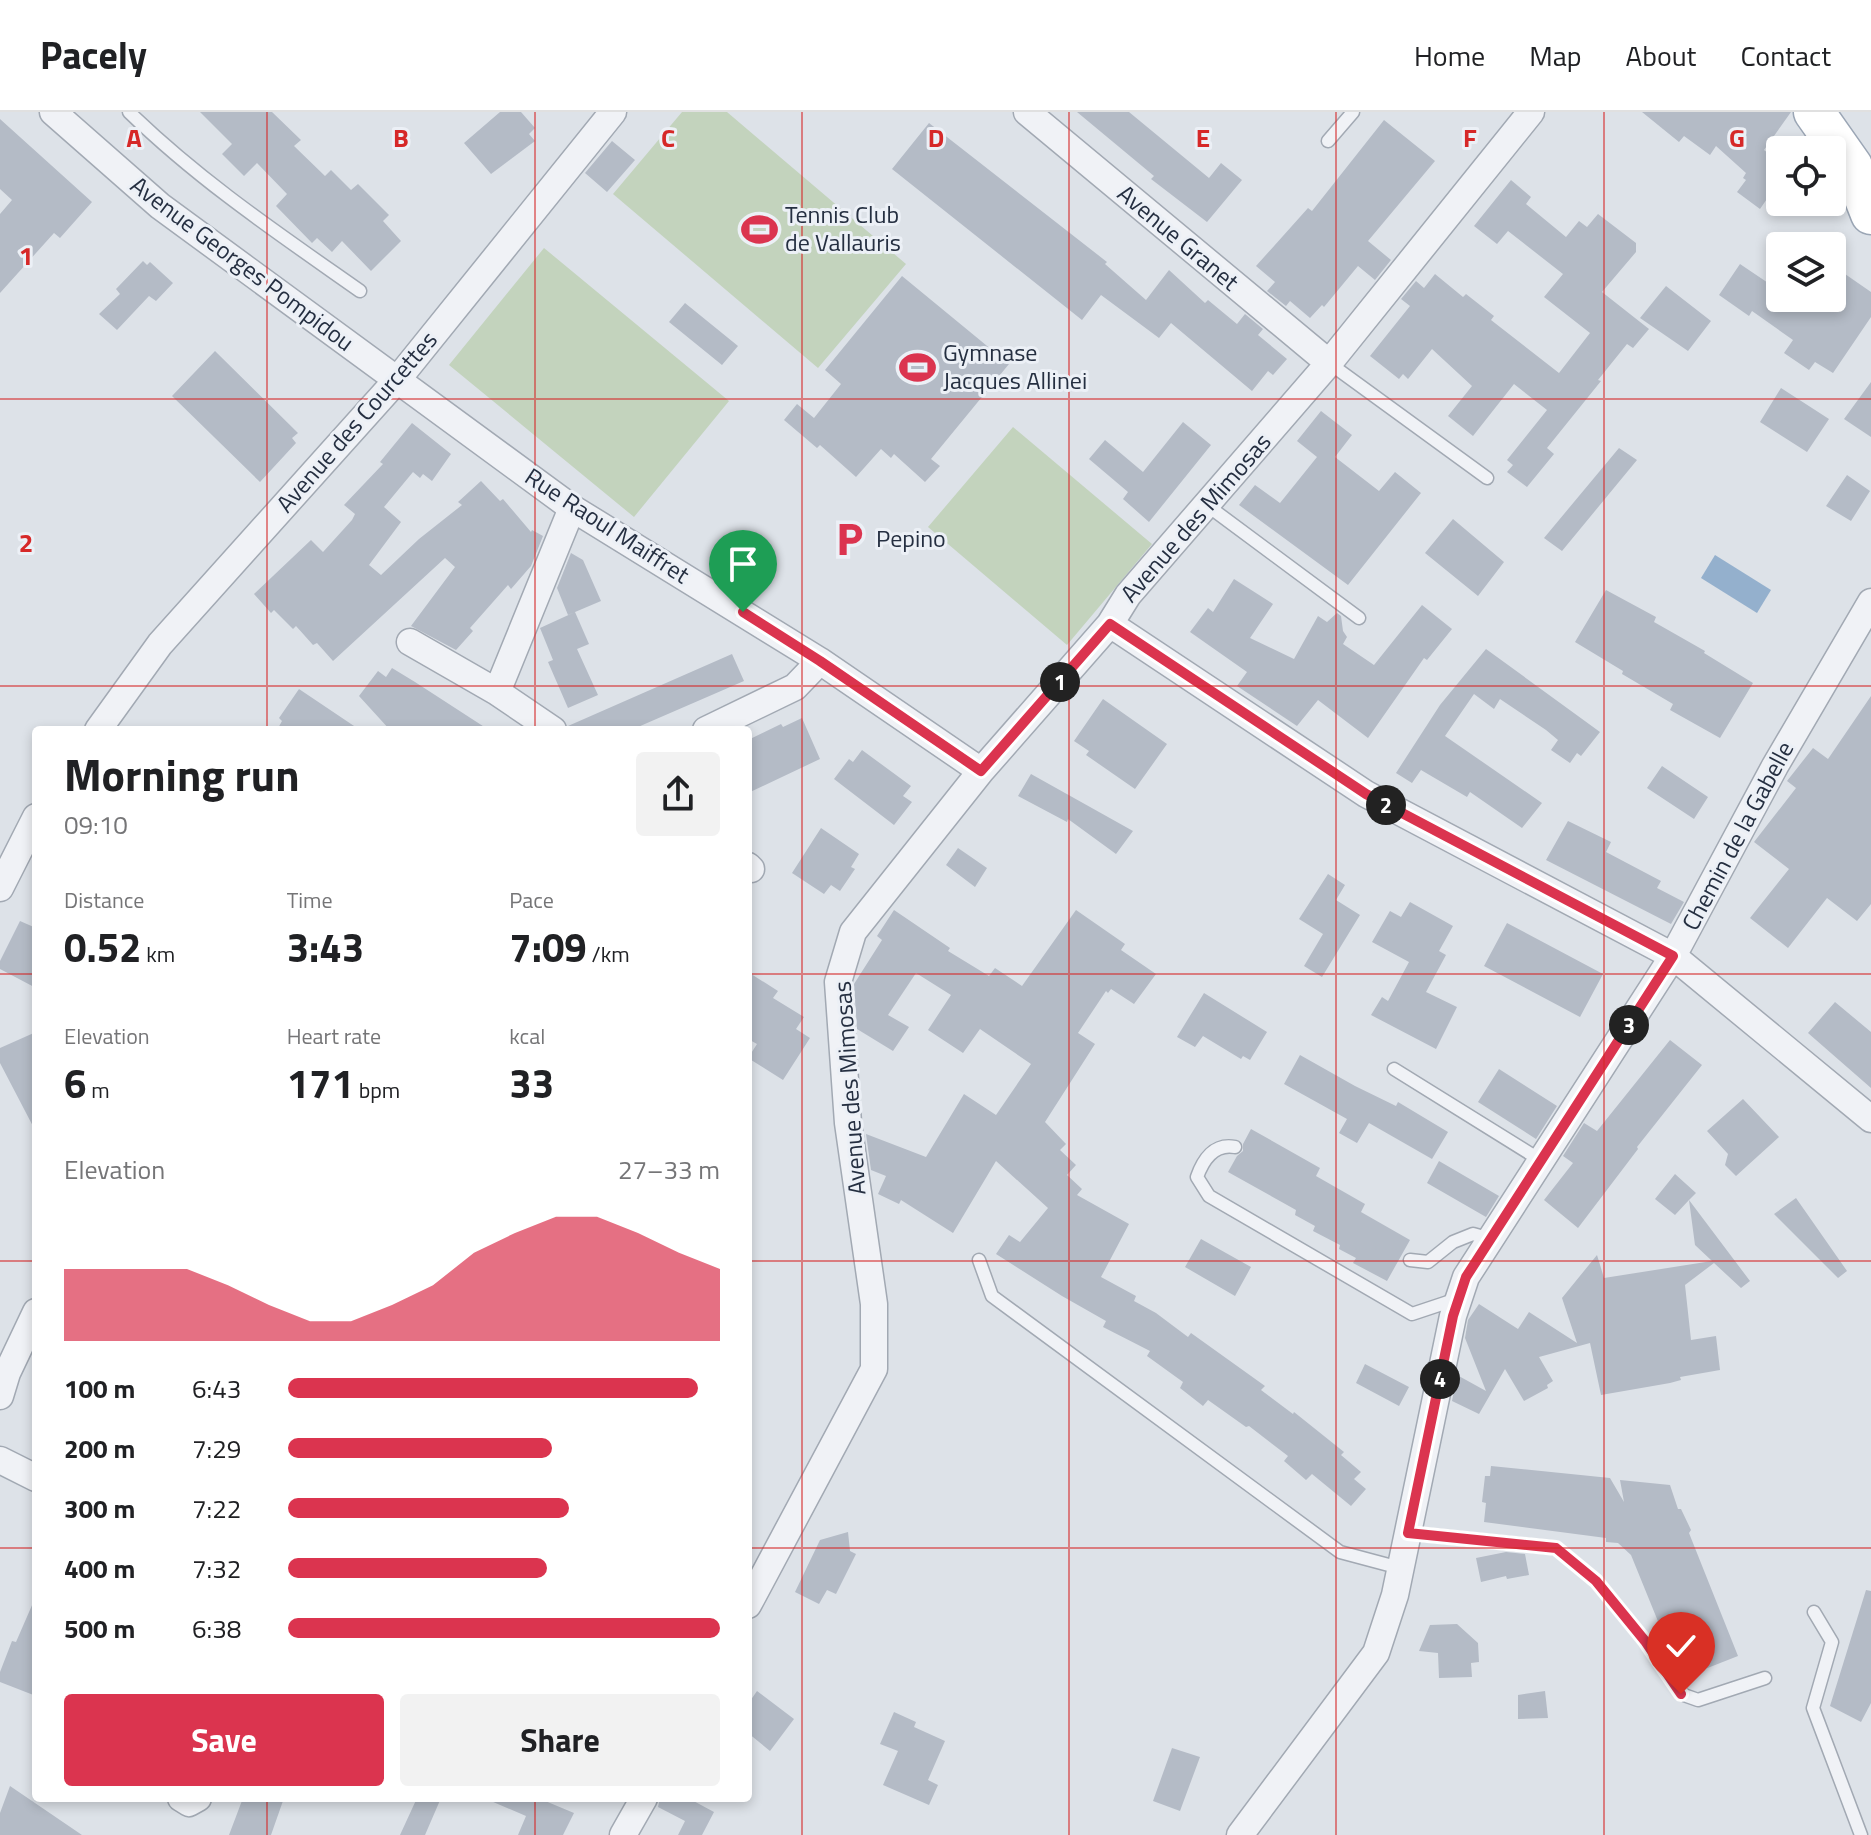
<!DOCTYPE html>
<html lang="en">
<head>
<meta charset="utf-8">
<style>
	:root { --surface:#fff; --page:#f2f2f2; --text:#202124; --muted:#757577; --line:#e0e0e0; --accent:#db344f }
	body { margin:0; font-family:"Titillium Web",sans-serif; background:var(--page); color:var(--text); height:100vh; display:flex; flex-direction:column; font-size:30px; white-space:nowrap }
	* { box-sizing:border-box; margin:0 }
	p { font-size:26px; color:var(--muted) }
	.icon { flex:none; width:44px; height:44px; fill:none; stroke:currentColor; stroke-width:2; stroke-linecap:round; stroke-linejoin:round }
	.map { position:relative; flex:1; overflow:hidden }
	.details { position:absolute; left:32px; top:614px; width:720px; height:1076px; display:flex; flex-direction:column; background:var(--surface); border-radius:8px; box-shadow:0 4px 12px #0003 }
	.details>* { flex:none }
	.fabs { position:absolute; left:1766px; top:24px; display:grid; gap:16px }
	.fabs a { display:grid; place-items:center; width:80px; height:80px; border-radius:8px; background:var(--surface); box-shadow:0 4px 12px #0003; font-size:40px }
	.pin { position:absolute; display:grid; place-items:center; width:68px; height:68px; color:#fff; margin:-82px -34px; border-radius:50% 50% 50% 0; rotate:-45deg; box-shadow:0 0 8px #0007 }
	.pin .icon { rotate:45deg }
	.km { position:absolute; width:40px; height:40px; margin:-20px; border-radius:50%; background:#222; color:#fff; font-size:22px; line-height:40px; text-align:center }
	.round { display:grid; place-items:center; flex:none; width:84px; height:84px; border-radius:8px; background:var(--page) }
	.summary { display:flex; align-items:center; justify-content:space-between; height:136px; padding:0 32px }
	h1 { font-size:44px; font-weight:700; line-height:60px }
	.metrics { display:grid; grid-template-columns:repeat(3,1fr); gap:12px; height:136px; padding:8px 32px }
	.metrics div { display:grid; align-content:center }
	.metrics b { font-size:40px; font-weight:700 }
	.metrics small { font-size:22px; font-weight:400 }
	.metrics p { font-size:22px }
	.chart { height:224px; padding:16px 32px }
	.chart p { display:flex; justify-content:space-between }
	.chart svg { width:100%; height:144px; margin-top:8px; fill:var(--accent); opacity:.7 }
	.primary-button { display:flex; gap:16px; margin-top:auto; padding:16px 32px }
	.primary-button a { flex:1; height:92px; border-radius:8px; background:var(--accent); color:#fff; font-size:32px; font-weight:700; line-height:92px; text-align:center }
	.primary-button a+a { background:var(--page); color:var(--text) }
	ul { padding:0 32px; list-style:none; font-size:26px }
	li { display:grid; grid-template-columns:128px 96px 1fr; align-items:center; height:60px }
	li i { height:20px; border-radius:10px; background:var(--accent) }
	header { display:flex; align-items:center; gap:48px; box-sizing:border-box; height:112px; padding:0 40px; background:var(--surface); border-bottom:2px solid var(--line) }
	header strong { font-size:38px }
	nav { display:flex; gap:44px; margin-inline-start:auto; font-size:28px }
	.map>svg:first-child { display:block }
	.green { fill:#c3d3bd }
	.water { fill:#94b0cd }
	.building { fill:#b4bbc6 }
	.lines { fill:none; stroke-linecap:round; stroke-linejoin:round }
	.lane-casing { stroke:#a2a9b3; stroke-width:15 }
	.street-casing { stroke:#a2a9b3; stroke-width:29 }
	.primary-casing { stroke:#9ba6b5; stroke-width:43 }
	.lane { stroke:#f0f2f6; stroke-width:12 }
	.street { stroke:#f0f2f6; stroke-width:26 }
	.primary { stroke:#fff; stroke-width:40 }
	.route-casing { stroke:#fff; stroke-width:16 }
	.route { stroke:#db344f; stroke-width:10 }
	.grid { fill:none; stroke:#d62828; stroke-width:2; stroke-opacity:0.55 }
	.labels { text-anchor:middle; stroke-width:6; stroke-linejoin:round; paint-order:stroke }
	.poi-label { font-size:24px; fill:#252f41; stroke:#ecf0f6; text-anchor:start }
	.street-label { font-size:24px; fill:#252f41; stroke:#ecf0f6 }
	.grid-label { font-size:26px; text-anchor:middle; font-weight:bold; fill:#d62828; stroke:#ecf0f6; stroke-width:6; stroke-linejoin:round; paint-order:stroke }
</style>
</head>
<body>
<header>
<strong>Pacely</strong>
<nav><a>Home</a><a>Map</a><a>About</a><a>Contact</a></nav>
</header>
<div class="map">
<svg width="1871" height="1723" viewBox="0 0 1871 1723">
	<rect width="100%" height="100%" fill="#dde2e8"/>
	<!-- green -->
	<path class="green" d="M682,0H727L906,152L818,256L613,82Z
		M544,136L729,289L634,405L449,253Z
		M1013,315L1152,432L1067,533L928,415Z"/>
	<!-- water -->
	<path class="water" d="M1715,443L1771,478L1757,501L1701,466Z"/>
	<!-- building -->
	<path class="building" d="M200,0H272L301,28L294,34L325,64L331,58L351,78L358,72L389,103L383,109L401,129L371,159L342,129L332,140L317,126L312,131L276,94L287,82L257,51L244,64L222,42L232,32Z
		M500,0H521L535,16L529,22L535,29L491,62L464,31Z
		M1077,0H1129L1209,66L1221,51L1242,68L1207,110L1151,67L1154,64Z
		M1642,0H1791L1764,38L1780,50V68L1760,97L1737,80L1746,68L1743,66L1746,61L1716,34L1710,43L1684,24L1679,30Z
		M0,7L92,90L60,126L54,121L0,181V102L12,88L0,77Z
		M1384,8L1435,49L1368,129L1391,148L1375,168L1358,154L1324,195L1322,193L1310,206L1290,189L1286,194L1267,179L1275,170L1256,154L1308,96L1312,99Z
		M929,11L1107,150L1105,152L1146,188L1169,158L1205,191L1208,188L1237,212L1245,202L1263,217L1258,223L1287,247L1273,263L1268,259L1252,279L1171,211L1159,226L1101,183L1082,208L892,57Z
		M612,29L635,48L607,80L585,61Z
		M1511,68L1531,85L1526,92L1566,125L1579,109L1587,115L1598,102L1636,131V140L1602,180L1649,217L1633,236L1627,232L1598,268L1601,269L1547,336L1554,342L1527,375L1507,360L1513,353L1507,348L1547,298L1514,272L1473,324L1448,304L1472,274L1432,237L1408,267L1403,262L1399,267L1370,244L1410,194L1401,187L1416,169L1424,176L1435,162L1463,185L1466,182L1494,204L1491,208L1559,261L1590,221L1544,185L1563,162L1508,119L1497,132L1474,114Z
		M143,149L147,153L150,150L173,171L156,189L149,184L117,218L99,202L120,182L116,177Z
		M1740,152L1780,179V186H1832V153L1871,180V205L1833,261L1815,250L1809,258L1784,241L1793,228L1752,199L1749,204L1719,183Z
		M902,164L1009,252L931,347L940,354L925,370L894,342L891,346L881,337L856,365L820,333L817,336L784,308L797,292L814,306L841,272L825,258Z
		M1666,174L1711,209L1688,239L1640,206Z
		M685,191L738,234L722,253L669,210Z
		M215,239L298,321L292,326L296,331L260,370L172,284Z
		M1871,270V325L1844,307Z
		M1781,276L1829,307L1807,340L1760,310Z
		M1321,299L1352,323L1335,345L1379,379L1395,360L1421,381L1348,473L1239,393L1255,373L1280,391L1317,345L1297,329Z
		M1183,310L1211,333L1149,410L1123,387L1128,380L1089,347L1105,328L1143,360Z
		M412,311L451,342L432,369L423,362L420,366L413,360L384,395L401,410L369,453L381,463L419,427L462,393L458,390L481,369L500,389L503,387L531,420L532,418L543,424L531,454L511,477L508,473L470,516L473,519L456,538L411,514L455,455L445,446L333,549L317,531L313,533L296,514L293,517L274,498L271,501L254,482L311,428L323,440L352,408L355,402L344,393L383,352L380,350Z
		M1619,336L1637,348L1562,439L1544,426Z
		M1847,363L1870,379L1851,409L1826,394Z
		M1453,407L1504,450L1478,484L1425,441Z
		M571,441L583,448L601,489L568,503L557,476Z
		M1234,467L1273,492L1250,526L1294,547L1318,504L1327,510L1337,501L1341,504L1343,519L1347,525L1343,532L1374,553L1422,493L1452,517L1427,548L1424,546L1368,626L1318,588L1297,614L1237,574L1247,560L1190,520L1208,496L1213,500Z
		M1606,478L1656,505L1654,510L1705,539L1704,541L1753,571L1720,626L1670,598L1673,592L1622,562L1623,559L1575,530Z
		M575,500L589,532L577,537L598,583L568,596L548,550L553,548L540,516Z
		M1486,537L1600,620L1581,644L1577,641L1570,651L1551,638L1558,628L1546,618L1500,587L1494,597L1474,582L1445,624L1542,691L1522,716L1470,680L1467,685L1421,658L1412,671L1396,661L1440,593Z
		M732,542L744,569L631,618H569L568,614Z
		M392,556L415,570L489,618H390L359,584L378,559L386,565Z
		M299,577L360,618H277L282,609L279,606Z
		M1871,584V792L1857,809L1827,786L1788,836L1750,806L1789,757L1754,730L1796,676L1787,669L1813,636L1828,647Z
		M1103,587L1167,632L1135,677L1086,643L1089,639L1074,629Z
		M802,606L820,647L748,681V628L781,612L783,615Z
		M862,638L911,674L903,684L912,690L894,713L834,667L849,647L853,650Z
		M1662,654L1708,685L1694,707L1647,676Z
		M1031,662L1133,719L1116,742L1068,707L1067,710L1018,684Z
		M1568,709L1611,730L1606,740L1661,769L1657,776L1684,790L1671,812L1546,748Z
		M821,716L859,742L851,755L855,757L840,779L831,773L824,782L792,761Z
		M958,736L987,756L975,775L946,753Z
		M1328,762L1345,773L1336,788L1360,803L1322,865L1304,854L1323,822L1299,807Z
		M1410,790L1453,814L1439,839L1446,843L1426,880L1457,895L1436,937L1371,903L1382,885L1388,889L1409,850L1372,830L1390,799L1401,805Z
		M894,798L950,836L948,839L989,864L995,856L1022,874L1076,798L1125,832L1121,838L1156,862L1134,892L1111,877L1108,881L1106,879L1078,921L1095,932L1045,1010L1066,1032L1060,1038L1076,1053L1067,1063L1082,1077L1077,1083L1129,1112L1101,1165L1136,1184L1134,1189L1156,1201L1188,1225L1191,1221L1265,1274L1261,1278L1293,1302L1294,1300L1344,1340L1341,1343L1361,1360L1354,1367L1366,1377L1351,1394L1312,1362L1306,1368L1284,1349L1288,1344L1249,1314L1246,1315L1208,1288L1203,1294L1180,1276L1183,1270L1147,1244L1150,1239L1103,1215L1106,1209L1062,1184L996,1142L1009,1123L1020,1130L1048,1096L996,1049L953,1121L901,1088L899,1092L878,1082L886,1064L871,1058L866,1022L926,1045L964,982L996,1003L1031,952L980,917L963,941L928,918L951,883L916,861L888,903L909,915L893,939L857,917L854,872L882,828L877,824Z
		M20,809L36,816V876L0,857V849Z
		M1507,811L1603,862L1580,905L1484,854Z
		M748,860L778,879L773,886L804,905L796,917L810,926L783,968L748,946L757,932L748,927Z
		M1204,881L1267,920L1250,948L1243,944L1241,947L1203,924L1195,935L1177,925Z
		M1835,890L1871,920V976L1808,921Z
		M36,920V1020L0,951V936Z
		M1670,928L1702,953L1637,1035L1638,1037L1578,1116L1544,1088L1573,1051L1563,1044L1584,1011L1597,1019Z
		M1300,943L1355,974L1396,994L1398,990L1448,1020L1432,1047L1369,1011L1357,1031L1339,1021L1347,1007L1284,972Z
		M1499,957L1557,994L1536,1027L1478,990Z
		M1743,987L1779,1025L1736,1064L1725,1053L1728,1042L1707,1019Z
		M1251,1017L1320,1056L1316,1064L1365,1092L1361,1100L1410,1128L1387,1169L1353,1151L1356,1146L1339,1137L1340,1133L1313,1119L1315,1114L1295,1103L1296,1098L1228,1060L1237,1044L1243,1039V1032Z
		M1439,1049L1499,1084L1486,1105L1427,1071Z
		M1675,1062L1696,1081L1689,1088L1750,1169L1741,1176L1714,1151L1685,1173L1691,1228L1716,1224L1720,1258L1680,1265L1681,1268L1670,1271L1601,1283L1590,1231L1539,1245L1553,1269L1547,1273L1548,1276L1524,1289L1505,1257L1479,1302L1452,1289L1457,1263L1486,1279L1465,1226L1468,1208L1479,1192L1518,1217L1529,1200L1577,1231L1562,1186L1597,1143L1604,1166L1712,1149L1695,1133L1689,1088L1675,1103L1655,1087Z
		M1796,1086L1847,1159L1838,1166L1774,1102Z
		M1201,1127L1251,1155L1235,1184L1185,1155Z
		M1365,1252L1409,1275L1399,1294L1356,1271Z
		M1491,1354L1610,1366L1624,1390L1620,1368L1670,1373L1678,1397H1681L1691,1418L1689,1421L1738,1544L1705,1557L1704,1554L1685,1562L1671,1527L1666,1529L1631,1443L1618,1431L1606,1430V1426L1484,1410L1486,1391L1482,1390L1485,1364H1490Z
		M848,1420L850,1439L856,1442L836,1482L827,1478L819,1492L795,1480L820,1428Z
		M1506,1440L1525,1442L1529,1463L1507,1467L1506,1464L1481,1470L1476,1446Z
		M1866,1478L1871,1479V1591L1861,1610L1830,1594Z
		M36,1484V1584L0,1570V1560L12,1529L16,1530Z
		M1457,1512L1478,1531L1479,1550L1471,1551L1472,1565L1439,1566L1438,1541L1419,1539L1430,1513Z
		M757,1579L794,1607L770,1639L748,1621V1592Z
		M1545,1579L1548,1606L1518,1607V1583Z
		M894,1600L916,1610L914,1615L945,1629L928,1668L938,1673L929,1693L883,1673L898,1639L880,1632Z
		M1172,1636L1200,1645L1180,1699L1153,1689Z
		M10,1674L82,1723H0V1701Z
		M243,1686H284L271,1723H229Z
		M417,1686H441L425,1723H400Z
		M484,1686H538L574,1701L563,1723H518L526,1704Z
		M660,1686H688L714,1700L702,1723H678L685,1709L658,1695Z"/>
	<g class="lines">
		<defs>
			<path id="lane" d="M129,0C200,69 279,122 360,179
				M1328,29L1353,0
				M1329,251L1487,366
				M1208,394L1359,506
				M1394,957L1542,1049
				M1235,1035C1214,1031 1203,1048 1197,1065L1209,1084L1412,1202L1457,1187
				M979,1148L992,1184L1340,1440L1400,1456
				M1410,1148L1428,1150L1453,1130L1473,1122L1491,1127
				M1408,1421L1556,1436L1596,1469L1645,1529L1681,1582L1698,1588L1765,1566
				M1814,1500L1832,1530L1813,1596L1861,1723"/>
			<path id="street" d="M53,0L160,94L572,396L820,549L981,659
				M1027,0L1329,251
				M1110,512L1366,682L1673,844L1871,1007
				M410,530L497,580L553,618
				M497,580L572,396
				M98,618L160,532L397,268L613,0
				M706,618L795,575L820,549
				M748,754L751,757
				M0,776L36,705
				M0,1284L7,1261L36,1200
				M0,1348L36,1366
				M748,1493L874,1257V1192L848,1011L838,870L853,820L981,659L1110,512L1128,483L1329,251L1531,0
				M181,1686L189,1691L198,1686
				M623,1723L644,1686
				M1240,1723L1376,1541L1395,1483L1453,1204L1466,1165L1673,844L1775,654L1871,490"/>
			<path id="primary" d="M1814,0L1852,54L1871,102"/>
		</defs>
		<!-- lane casing -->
		<use href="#lane" class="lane-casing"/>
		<!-- street casing -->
		<use href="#street" class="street-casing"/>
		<!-- primary casing -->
		<use href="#primary" class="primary-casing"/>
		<!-- lane -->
		<use href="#lane" class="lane"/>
		<!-- street -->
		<use href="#street" class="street"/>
		<!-- primary -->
		<use href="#primary" class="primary"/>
	</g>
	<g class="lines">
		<defs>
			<path id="route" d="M743,500L820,549L981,659L1110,512L1366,682L1673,844L1466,1165L1453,1204L1408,1421L1556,1436L1596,1469L1645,1529L1681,1582"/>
		</defs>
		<!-- route casing -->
		<use href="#route" class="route-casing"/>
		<!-- route -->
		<use href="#route" class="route"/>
	</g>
	<!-- grid -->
	<path class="grid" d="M267,0V618M535,0V618M802,0V1723M1069,0V1723M1336,0V1723M1604,0V1723M0,287H1871M0,574H1871M0,862H36M748,862H1871M0,1149H36M748,1149H1871M0,1436H36M748,1436H1871M267,1686V1723M535,1686V1723"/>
	<!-- icons -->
	<defs>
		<symbol id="stadium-bare" viewBox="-9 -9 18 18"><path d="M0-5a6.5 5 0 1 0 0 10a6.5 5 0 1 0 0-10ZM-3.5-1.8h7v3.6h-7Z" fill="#db344f" stroke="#ecf0f6" stroke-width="2.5" paint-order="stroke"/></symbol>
		<symbol id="parking-bare" viewBox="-9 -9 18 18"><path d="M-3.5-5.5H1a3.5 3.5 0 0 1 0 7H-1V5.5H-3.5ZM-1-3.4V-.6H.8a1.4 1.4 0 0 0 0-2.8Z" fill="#db344f" stroke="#ecf0f6" stroke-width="2.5" paint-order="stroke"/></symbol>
	</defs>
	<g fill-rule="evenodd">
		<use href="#stadium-bare" x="734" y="92" width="51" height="51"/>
		<use href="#stadium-bare" x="892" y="230" width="51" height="51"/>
		<use href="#parking-bare" x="824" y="402" width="51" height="51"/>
	</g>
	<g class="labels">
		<!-- poi labels -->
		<g class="poi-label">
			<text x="785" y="111">Tennis Club<tspan x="785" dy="28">de Vallauris</tspan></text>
			<text x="943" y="249">Gymnase<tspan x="943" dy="28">Jacques Allinei</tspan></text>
			<text x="876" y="435">Pepino</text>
		</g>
		<!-- street labels -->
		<g class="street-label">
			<text transform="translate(1178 126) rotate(40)" y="8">Avenue Granet</text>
			<text transform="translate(242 152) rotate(37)" y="8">Avenue Georges Pompidou</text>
			<text transform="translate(357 310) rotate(-49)" y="8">Avenue des Courcettes</text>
			<text transform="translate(1196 406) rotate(-49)" y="8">Avenue des Mimosas</text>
			<text transform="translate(607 414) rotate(33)" y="8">Rue Raoul Maiffret</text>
			<text transform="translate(1738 724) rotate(-62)" y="8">Chemin de la Gabelle</text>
			<text transform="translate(850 976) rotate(-94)" y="8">Avenue des Mimosas</text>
		</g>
	</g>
	<g class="grid-label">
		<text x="134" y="35">A</text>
		<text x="401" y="35">B</text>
		<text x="668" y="35">C</text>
		<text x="936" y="35">D</text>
		<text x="1203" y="35">E</text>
		<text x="1470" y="35">F</text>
		<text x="1737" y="35">G</text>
		<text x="26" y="153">1</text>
		<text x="26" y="440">2</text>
	</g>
</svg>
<div class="fabs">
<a><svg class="icon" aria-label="locate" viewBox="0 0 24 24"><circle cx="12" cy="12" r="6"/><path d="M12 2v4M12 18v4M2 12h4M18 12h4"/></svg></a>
<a><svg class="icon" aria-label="layers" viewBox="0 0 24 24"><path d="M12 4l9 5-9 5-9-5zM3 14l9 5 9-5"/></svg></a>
</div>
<div class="pin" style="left:743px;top:500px;background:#1e9e55"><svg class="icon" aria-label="arrive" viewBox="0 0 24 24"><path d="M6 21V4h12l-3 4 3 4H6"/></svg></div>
<div class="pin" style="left:1681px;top:1582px;background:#d93025"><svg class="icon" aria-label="check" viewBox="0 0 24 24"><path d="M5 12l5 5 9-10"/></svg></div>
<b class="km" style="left:1060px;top:570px">1</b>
<b class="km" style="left:1386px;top:693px">2</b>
<b class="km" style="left:1629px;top:913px">3</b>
<b class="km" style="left:1440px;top:1267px">4</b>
<section class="details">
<div class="summary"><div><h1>Morning run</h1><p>09:10</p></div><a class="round"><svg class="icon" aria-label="share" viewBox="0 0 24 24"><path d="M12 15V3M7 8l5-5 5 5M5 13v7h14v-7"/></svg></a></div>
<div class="metrics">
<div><p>Distance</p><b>0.52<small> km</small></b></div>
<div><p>Time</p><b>3:43</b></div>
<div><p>Pace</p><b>7:09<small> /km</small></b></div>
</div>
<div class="metrics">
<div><p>Elevation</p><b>6<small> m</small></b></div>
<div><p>Heart rate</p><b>171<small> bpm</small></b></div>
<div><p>kcal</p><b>33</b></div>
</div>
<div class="chart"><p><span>Elevation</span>27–33 m</p>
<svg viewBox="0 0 160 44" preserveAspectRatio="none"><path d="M0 44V22L10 22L20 22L30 22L40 27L50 33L60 38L70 38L80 33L90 27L100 17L110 11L120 6L130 6L140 11L150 17L160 22V44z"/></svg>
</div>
<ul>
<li><b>100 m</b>6:43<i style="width:95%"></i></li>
<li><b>200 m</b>7:29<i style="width:61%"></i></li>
<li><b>300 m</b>7:22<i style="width:65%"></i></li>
<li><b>400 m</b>7:32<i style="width:60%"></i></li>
<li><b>500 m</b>6:38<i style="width:100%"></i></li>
</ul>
<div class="primary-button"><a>Save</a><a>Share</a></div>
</section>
</div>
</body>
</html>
